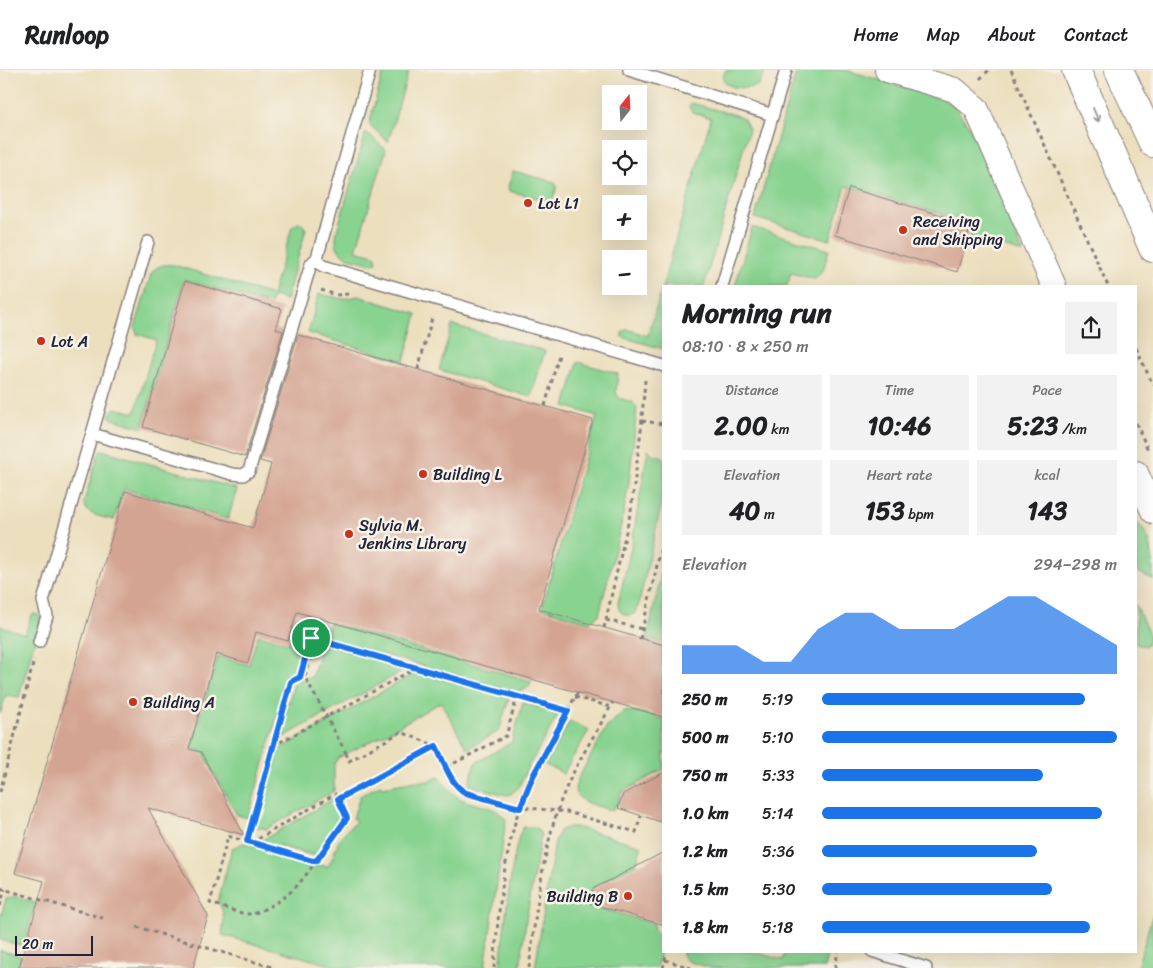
<!DOCTYPE html>
<html lang="en">
<head>
<meta charset="utf-8">
<style>
	:root { --surface:#fff; --page:#f2f2f2; --text:#202124; --muted:#757577; --line:#e0e0e0; --accent:#1a73e8 }
	body { margin:0; font-family:Sriracha,sans-serif; background:var(--page); color:var(--text); height:100vh; display:flex; flex-direction:column; font-size:19px; white-space:nowrap }
	* { box-sizing:border-box; margin:0 }
	p { font-size:16px; color:var(--muted) }
	.icon { flex:none; width:28px; height:28px; fill:none; stroke:currentColor; stroke-width:2; stroke-linecap:round; stroke-linejoin:round }
	.map { position:relative; flex:1; overflow:hidden }
	.details { position:absolute; left:662px; top:215px; width:475px; height:668px; display:flex; flex-direction:column; background:var(--surface); border-radius:0px; box-shadow:0 5px 20px #0002 }
	.details>* { flex:none }
	.needle { width:32px; rotate:18deg }
	.buttons { position:absolute; left:602px; top:15px; display:grid; gap:10px }
	.buttons a { display:grid; place-items:center; width:45px; height:45px; border-radius:0px; background:var(--surface); box-shadow:0 5px 20px #0002; font-size:25px }
	.scale { position:absolute; left:15px; bottom:12px; width:78px; box-sizing:border-box; padding-left:5px; border:2px solid #22223b; border-top:0; font-size:14px; line-height:18px; white-space:nowrap; color:#22223b; -webkit-text-stroke:4px #f7f3e8; paint-order:stroke }
	.pin { position:absolute; display:grid; place-items:center; width:42px; height:42px; color:#fff; margin:-21px; border:2px solid #fff; border-radius:50%; box-shadow:0 1px 5px #0007 }
	.round { display:grid; place-items:center; flex:none; width:52px; height:52px; border-radius:0px; background:var(--page) }
	.headline { display:flex; align-items:center; justify-content:space-between; height:85px; padding:0 20px }
	h1 { font-size:28px; font-weight:700; line-height:38px }
	.stats { display:grid; grid-template-columns:repeat(3,1fr); gap:8px; height:85px; padding:5px 20px }
	.stats div { display:grid; align-content:center; border-radius:0px; background:var(--page); text-align:center }
	.stats b { font-size:25px; font-weight:700 }
	.stats small { font-size:14px; font-weight:400 }
	.stats p { font-size:14px }
	.chart { height:140px; padding:10px 20px }
	.chart p { display:flex; justify-content:space-between }
	.chart svg { width:100%; height:90px; margin-top:5px; fill:var(--accent); opacity:.7 }
	ul { padding:0 20px; list-style:none; font-size:16px }
	li { display:grid; grid-template-columns:80px 60px 1fr; align-items:center; height:38px }
	li i { height:12px; border-radius:6px; background:var(--accent) }
	header { display:flex; align-items:center; gap:30px; box-sizing:border-box; height:70px; padding:0 25px; background:var(--surface); border-bottom:1px solid var(--line) }
	header strong { font-size:24px }
	nav { display:flex; gap:28px; margin-inline-start:auto; font-size:18px }
	.map>svg:first-child { display:block }
	.green { fill:#88d390; stroke:#557a66 }
	.building { fill:#d4a492 }
	.lines { fill:none; stroke-linecap:round; stroke-linejoin:round }
	.lane-casing { stroke:#87807c; stroke-width:14 }
	.street-casing { stroke:#87807c; stroke-width:26 }
	.secondary-casing { stroke:#87807c; stroke-width:30 }
	.path { stroke:#87807c; stroke-width:3; stroke-dasharray:4 4; stroke-linecap:butt }
	.lane { stroke:#fff; stroke-width:11 }
	.street { stroke:#fff; stroke-width:24 }
	.secondary { stroke:#fff; stroke-width:28 }
	.path-bridge { stroke:#87807c; stroke-width:3; stroke-dasharray:4 4; stroke-linecap:butt }
	.oneway { stroke:#9c9ca7 }
	.route-casing { stroke:#fff; stroke-width:10 }
	.route { stroke:#1a73e8; stroke-width:6 }
	.poi-dot { fill:#c8321e; stroke:#f7f3e8; stroke-width:2 }
	.labels { text-anchor:middle; stroke-width:5; stroke-linejoin:round; paint-order:stroke }
	.poi-label { font-size:16px; fill:#22223b; stroke:#f7f3e8; text-anchor:start }
</style>
</head>
<body>
<header>
<strong>Runloop</strong>
<nav><a>Home</a><a>Map</a><a>About</a><a>Contact</a></nav>
</header>
<div class="map">
<svg width="1153" height="898" viewBox="0 0 1153 898">
	<rect width="100%" height="100%" fill="#f7f3e8"/>
	<filter id="ink" filterUnits="userSpaceOnUse"><feTurbulence type="fractalNoise" baseFrequency=".02" numOctaves="2"/><feDisplacementMap in="SourceGraphic" scale="10" xChannelSelector="R" yChannelSelector="G"/><feConvolveMatrix kernelMatrix="1 2 1 2 8 2 1 2 1" color-interpolation-filters="sRGB"/></filter>
	<filter id="wash" filterUnits="userSpaceOnUse"><feTurbulence type="fractalNoise" baseFrequency=".0096" numOctaves="4" result="noise"/><feDisplacementMap in="SourceGraphic" scale="20" xChannelSelector="R" yChannelSelector="G"/><feGaussianBlur stdDeviation="1.12" result="paint"/><feColorMatrix in="noise" values="0 0 0 0 0 0 0 0 0 0 0 0 0 0 0 0 0 1.4 0 .05"/><feComposite in="paint" operator="in"/></filter>
	<g filter="url(#wash)">
		<rect width="100%" height="100%" fill="#ecdfbe"/>
		<!-- green -->
		<path class="green" d="M384,0H409L388,72L369,54Z
			M726,0H766L758,15C751,19 725,20 723,8C723,8 725,0 726,0Z
			M799,0H846L940,28L955,37L970,58L1023,183L970,167L973,153L846,116L830,170L755,148L795,6Z
			M691,33L739,46L744,49L749,59L704,216H664V278H660L625,268L622,267V263L627,259L648,266L711,48L692,42L689,36Z
			M366,62L386,80L356,180L375,185L377,191L376,193L372,194C352,188 331,188 337,161Z
			M513,101L554,112L557,116L552,132L509,121L508,117Z
			M298,153L302,154L306,159L286,230L273,226L270,234L184,210L142,358L113,349L110,347V343L115,338L135,343L156,270L137,264L135,258L151,204C157,195 163,194 174,195L272,225L292,157Z
			M752,157L829,180L823,201L815,209L791,203L787,216H735Z
			M319,224L343,229L358,226L417,244L404,291L308,263Z
			M452,255L545,281L531,327L439,300Z
			M578,292L618,304L616,322L619,328L632,332L637,337L629,413L622,451L599,545L589,552L542,538L597,346L565,336Z
			M648,379L652,384L664,387V417L659,445L639,534L634,544C625,548 618,543 618,533L631,478Z
			M102,380L237,419L228,449L124,419L114,450C103,447 85,446 84,432L99,382Z
			M1136,452C1153,465 1153,490 1153,510L1136,501Z
			M664,492V573L647,568Z
			M1136,535L1150,567L1148,574L1146,576L1136,574Z
			M34,544L39,545L41,548L19,627L6,625L0,644V556L25,564L31,546Z
			M329,553L531,611L529,617L518,623L325,568Z
			M258,565L289,573L292,565L300,568L298,576L304,578L296,606L288,609L248,748L237,745L202,681L191,678L218,586L249,595Z
			M322,574L407,599L278,670L294,614L298,611L312,607Z
			M417,602L509,628L499,661L467,679L441,632L385,664L338,688L334,694V721L266,759L254,756L276,681Z
			M523,633L559,643L527,699L519,717L511,724L506,725L469,715L475,693L512,672Z
			M624,641L640,642L664,649V699L621,723L617,736L614,735L613,741L584,732L576,724L575,718L578,709L606,658Z
			M570,651L589,660L563,704L559,701L545,695Z
			M439,707C444,713 449,721 456,726C471,737 495,733 506,750L485,898H341L222,865C224,851 225,843 218,831L232,778L244,773L327,797C333,789 335,779 339,771C343,763 349,758 356,752L353,748L360,726L380,715L383,717L416,711H429Z
			M333,729L343,748L316,786L261,771Z
			M524,757C532,756 538,757 541,765L526,850L520,898L500,897C503,876 512,767 524,757Z
			M569,757H576L642,776L636,794L592,818L587,834L654,854L653,858L664,871L656,898H535L549,807L555,772L560,760Z
			M15,826L38,834L33,841L24,876L0,870V849L6,829Z
			M1153,843V898H1137Z
			M0,880L21,886L17,898H0Z
			M683,881H750L783,890L786,881H828L824,898H711L687,891L683,887Z"/>
		<g id="blocks">
			<!-- building -->
			<path class="building" d="M849,118L971,154L957,202L835,165Z
				M185,211L282,239L276,259L283,261L245,387L143,357Z
				M298,265L593,350L539,539L664,575V647L297,542L288,571L256,562L248,593L216,584L189,679L201,682L244,765L148,738L208,846L193,898H19L44,811L15,803L125,421L253,458L271,394L260,391Z
				M664,702V753L618,738L623,724Z
				M664,782V855L589,833L593,819Z"/>
		</g>
	</g>
	<g filter="url(#ink)">
		<use href="#blocks" fill-opacity="0" stroke="#87807c" stroke-width="1"/>
		<g class="lines">
			<defs>
				<path id="lane" d="M370,0L317,188L318,192L323,196L664,296
					M629,0L773,45
					M722,216L786,0
					M92,364L232,404L243,405L249,401L311,194L317,188
					M39,572L47,546L43,531L148,172
					M872,881L926,898"/>
				<path id="street" d="M887,0L955,20L976,38L1054,216
					M1136,403L1153,441"/>
				<path id="secondary" d="M1076,0L1153,178
					M1119,0L1153,73"/>
			</defs>
			<!-- lane casing -->
			<use href="#lane" class="lane-casing"/>
			<!-- street casing -->
			<use href="#street" class="street-casing"/>
			<!-- secondary casing -->
			<use href="#secondary" class="secondary-casing"/>
			<!-- path -->
			<path class="path" d="M1011,0L1108,216
				M980,9L989,0
				M321,220L336,225L349,224
				M1136,278L1153,315
				M418,299L432,248
				M545,336L559,285
				M642,351L664,354
				M1136,353L1148,380
				M606,550L642,559
				M604,558L631,440L641,360L645,310
				M640,569L664,465
				M575,627L611,637
				M273,676L416,598
				M346,683L349,691L401,662L436,676L454,713L466,723L520,737L567,742L636,762L641,746
				M447,697L506,666L517,627
				M0,722L34,590
				M338,729L435,677
				M247,771L291,612L300,607L311,568L568,641
				M251,773L313,791L317,790L347,749L335,724L251,773L228,766L210,833C220,836 242,845 252,844C256,843 262,840 266,838C290,827 302,811 317,790
				M0,818L103,848
				M0,836L5,819
				M137,857L275,898
				M665,890L691,898
				M494,898C498,845 503,790 519,739C532,698 557,659 578,622
				M529,898C536,843 543,773 564,723C577,691 597,662 613,632
				M663,898L667,881
				M835,898L838,881"/>
			<!-- lane -->
			<use href="#lane" class="lane"/>
			<!-- street -->
			<use href="#street" class="street"/>
			<!-- secondary -->
			<use href="#secondary" class="secondary"/>
			<!-- path-bridge -->
			<path class="path-bridge" d="M321,548L305,607L346,683"/>
		</g>
		<!-- one-way arrows -->
		<defs><path id="oneway-shaft" d="M-6 0H5M1.5-3L5.5 0L1.5 3" fill="none" stroke-width="1.6" stroke-linecap="round" stroke-linejoin="round" transform="scale(1.25)"/></defs>
		<use class="oneway" href="#oneway-shaft" transform="translate(1096 45) rotate(67)"/>
	</g>
	<g class="lines" filter="url(#ink)">
		<defs>
			<path id="route" d="M311,568L568,641L533,706L520,738L466,723C450,714 444,692 436,676L338,729L347,748L317,790L313,791L247,771L291,612L300,607Z"/>
		</defs>
		<!-- route casing -->
		<use href="#route" class="route-casing"/>
		<!-- route -->
		<use href="#route" class="route"/>
	</g>
	<!-- markers -->
	<g class="poi-dot">
		<circle cx="528" cy="133" r="5"/>
		<circle cx="903" cy="160" r="5"/>
		<circle cx="41" cy="271" r="5"/>
		<circle cx="423" cy="404" r="5"/>
		<circle cx="349" cy="464" r="5"/>
		<circle cx="133" cy="632" r="5"/>
		<circle cx="628" cy="826" r="5"/>
	</g>
	<g class="labels">
		<!-- poi labels -->
		<g class="poi-label">
			<text x="538" y="139">Lot L1</text>
			<text x="913" y="157">Receiving<tspan x="913" dy="18">and Shipping</tspan></text>
			<text x="51" y="277">Lot A</text>
			<text x="433" y="410">Building L</text>
			<text x="359" y="461">Sylvia M.<tspan x="359" dy="18">Jenkins Library</tspan></text>
			<text x="143" y="638">Building A</text>
			<text x="618" y="832" text-anchor="end">Building B</text>
		</g>
	</g>
</svg>
<div class="buttons">
<a><svg class="needle" viewBox="-14 -14 28 28"><path d="M0-13l5 13h-10z" fill="#e53935"/><path d="M0 13l5-13h-10z" fill="#757577"/></svg></a>
<a><svg class="icon" aria-label="locate" viewBox="0 0 24 24"><circle cx="12" cy="12" r="6"/><path d="M12 2v4M12 18v4M2 12h4M18 12h4"/></svg></a>
<a>+</a>
<a>−</a>
</div>
<div class="scale">20 m</div>
<div class="pin" style="left:311px;top:568px;background:#1e9e55"><svg class="icon" aria-label="arrive" viewBox="0 0 24 24"><path d="M6 21V4h12l-3 4 3 4H6"/></svg></div>
<section class="details">
<div class="headline"><div><h1>Morning run</h1><p>08:10 · 8 × 250 m</p></div><a class="round"><svg class="icon" aria-label="share" viewBox="0 0 24 24"><path d="M12 15V3M7 8l5-5 5 5M5 13v7h14v-7"/></svg></a></div>
<div class="stats">
<div><p>Distance</p><b>2.00<small> km</small></b></div>
<div><p>Time</p><b>10:46</b></div>
<div><p>Pace</p><b>5:23<small> /km</small></b></div>
</div>
<div class="stats">
<div><p>Elevation</p><b>40<small> m</small></b></div>
<div><p>Heart rate</p><b>153<small> bpm</small></b></div>
<div><p>kcal</p><b>143</b></div>
</div>
<div class="chart"><p><span>Elevation</span>294–298 m</p>
<svg viewBox="0 0 160 44" preserveAspectRatio="none"><path d="M0 44V30L10 30L20 30L30 38L40 38L50 22L60 14L70 14L80 22L90 22L100 22L110 14L120 6L130 6L140 14L150 22L160 30V44z"/></svg>
</div>
<ul>
<li><b>250 m</b>5:19<i style="width:89%"></i></li>
<li><b>500 m</b>5:10<i style="width:100%"></i></li>
<li><b>750 m</b>5:33<i style="width:75%"></i></li>
<li><b>1.0 km</b>5:14<i style="width:95%"></i></li>
<li><b>1.2 km</b>5:36<i style="width:73%"></i></li>
<li><b>1.5 km</b>5:30<i style="width:78%"></i></li>
<li><b>1.8 km</b>5:18<i style="width:91%"></i></li>
</ul>
</section>
</div>
</body>
</html>
